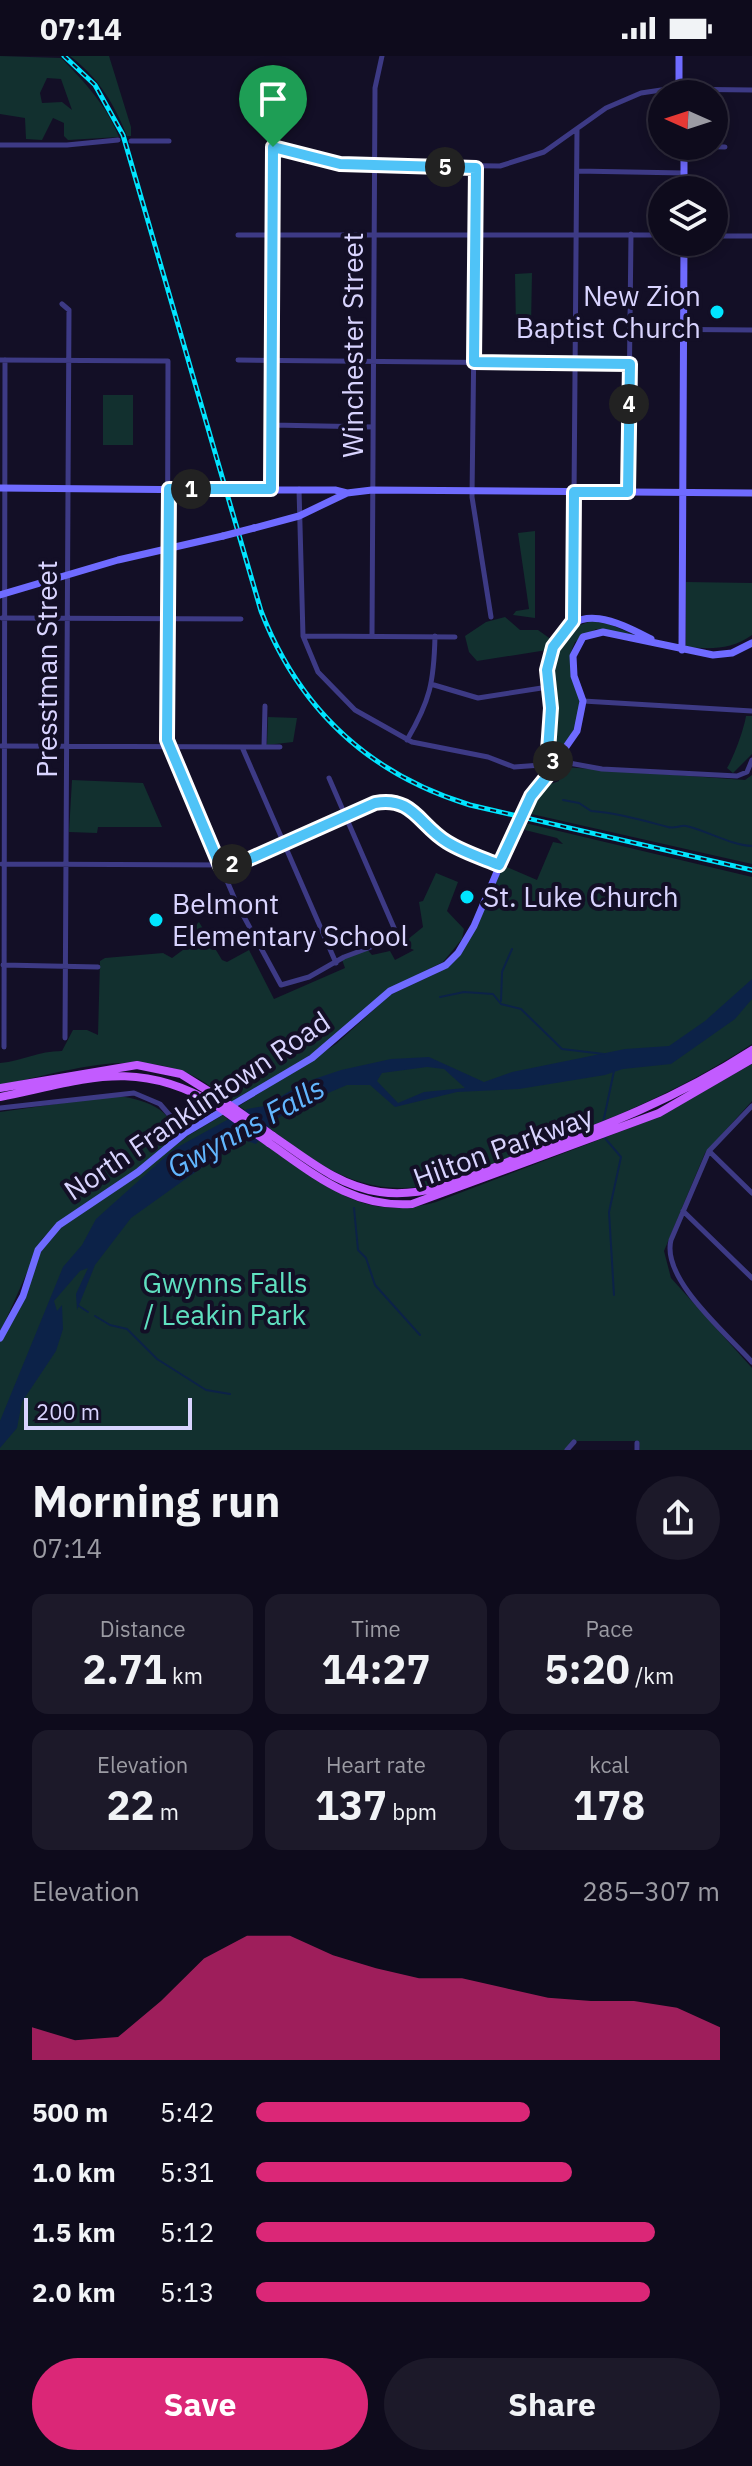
<!DOCTYPE html>
<html lang="en">
<head>
<meta charset="utf-8">
<style>
	:root { --surface:#0e0b1c; --page:#1c1929; --text:#f1f3f6; --muted:#9b9ba3; --line:#2e2b3b; --accent:#db2777 }
	body { margin:0; font-family:"IBM Plex Sans",sans-serif; background:var(--page); color:var(--text); height:100vh; display:flex; flex-direction:column; font-size:30px; white-space:nowrap }
	* { box-sizing:border-box; margin:0 }
	p { font-size:26px; color:var(--muted) }
	.icon { flex:none; width:44px; height:44px; fill:none; stroke:currentColor; stroke-width:2; stroke-linecap:round; stroke-linejoin:round }
	.map { position:relative; height:1394px; overflow:hidden }
	.sheet { display:flex; flex-direction:column; background:var(--surface); flex:1 }
	.sheet>* { flex:none }
	.needle { width:52px; rotate:273deg }
	.controls { position:absolute; left:648px; top:24px; display:grid; gap:16px }
	.controls a { display:grid; place-items:center; width:80px; height:80px; border-radius:50%; background:var(--surface); box-shadow:0 4px 12px #0003,0 0 0 2px var(--line); font-size:40px }
	.scale { position:absolute; left:24px; bottom:20px; width:168px; box-sizing:border-box; padding-left:8px; border:4px solid #d9d4ff; border-top:0; font-size:22px; line-height:28px; white-space:nowrap; color:#d9d4ff; -webkit-text-stroke:6px #130f26; paint-order:stroke }
	.pin { position:absolute; display:grid; place-items:center; width:68px; height:68px; color:#fff; margin:-82px -34px; border-radius:50% 50% 50% 0; rotate:-45deg; box-shadow:0 0 8px #0007 }
	.pin .icon { rotate:45deg }
	.km { position:absolute; width:40px; height:40px; margin:-20px; border-radius:50%; background:#222; color:#fff; font-size:22px; line-height:40px; text-align:center }
	.round { display:grid; place-items:center; flex:none; width:84px; height:84px; border-radius:42px; background:var(--page) }
	.summary { display:flex; align-items:center; justify-content:space-between; height:136px; padding:0 32px }
	h1 { font-size:44px; font-weight:700; line-height:60px }
	.stats { display:grid; grid-template-columns:repeat(3,1fr); gap:12px; height:136px; padding:8px 32px }
	.stats div { display:grid; align-content:center; border-radius:16px; background:var(--page); text-align:center }
	.stats b { font-size:40px; font-weight:700 }
	.stats small { font-size:22px; font-weight:400 }
	.stats p { font-size:22px }
	.chart { height:224px; padding:16px 32px }
	.chart p { display:flex; justify-content:space-between }
	.chart svg { width:100%; height:144px; margin-top:8px; fill:var(--accent); opacity:.7 }
	.primary-button { display:flex; gap:16px; margin-top:auto; padding:16px 32px }
	.primary-button a { flex:1; height:92px; border-radius:48px; background:var(--accent); color:#fff; font-size:32px; font-weight:700; line-height:92px; text-align:center }
	.primary-button a+a { background:var(--page); color:var(--text) }
	ul { padding:0 32px; list-style:none; font-size:26px }
	li { display:grid; grid-template-columns:128px 96px 1fr; align-items:center; height:60px }
	li i { height:20px; border-radius:10px; background:var(--accent) }
	.status { display:flex; justify-content:space-between; align-items:center; height:56px; padding:0 40px; background:var(--surface); direction:ltr }
	.status svg { height:22px; fill:currentColor }
	.map>svg:first-child { display:block }
	.green { fill:#12302f; fill-rule:evenodd }
	.water { fill:#0c2248; fill-rule:evenodd }
	.lines { fill:none; stroke-linecap:round; stroke-linejoin:round }
	.stream { stroke:#0c2248; stroke-width:2 }
	.street { stroke:#3d3a85; stroke-width:5 }
	.secondary { stroke:#6f6bff; stroke-width:7 }
	.primary { stroke:#c25bff; stroke-width:8 }
	.rail-casing { stroke:#00e5ff; stroke-width:5 }
	.rail { stroke:#130f26; stroke-width:2; stroke-dasharray:6; stroke-linecap:butt }
	.secondary-bridge { stroke:#6f6bff; stroke-width:7 }
	.primary-bridge { stroke:#c25bff; stroke-width:8 }
	.route-casing { stroke:#fff; stroke-width:16 }
	.route { stroke:#4fc3f7; stroke-width:10 }
	.poi-dot { fill:#00e5ff; stroke:#130f26; stroke-width:3 }
	.labels { text-anchor:middle; stroke-width:8; stroke-linejoin:round; paint-order:stroke }
	.poi-label { font-size:28px; fill:#d9d4ff; stroke:#130f26; text-anchor:start }
	.street-label { font-size:28px; fill:#d9d4ff; stroke:#130f26 }
	.park-label { font-size:28px; fill:#5fe0c0; stroke:#130f26 }
	.water-label { font-size:30px; font-style:italic; fill:#62b6ff; stroke:#130f26 }
</style>
</head>
<body>
<div class="status"><b>07:14</b><svg viewBox="0 0 49 12"><path d="M0 12V9h3v3zM5 12V6h3v6zM10 12V3h3v9zM15 12V0h3v12zM26 1h20v11H26zM47 4h2v5h-2z"/></svg></div>
<div class="map">
<svg width="752" height="1394" viewBox="0 0 752 1394">
	<rect width="100%" height="100%" fill="#130f26"/>
	<!-- green -->
	<path class="green" d="M0,0L61,2C84,25 107,50 119,81L68,84L64,80V67L53,62L42,84L26,83L25,62L0,58ZM47,22L61,23L72,54L62,46L42,47L40,37Z
		M70,0H109L131,71V80H127C115,49 98,21 70,0Z
		M532,217L531,270H516L515,218Z
		M103,339H133V389H103Z
		M535,475V562L513,559L516,555L529,553L518,477Z
		M686,526L752,527V579C731,594 711,593 686,591Z
		M505,561L520,574H538L552,584L547,594L477,605L469,596L465,580L486,566Z
		M591,565L609,568L639,581L596,573L575,586C564,608 574,620 579,642C583,665 568,685 555,701C551,696 549,617 551,608C554,595 560,585 567,574Z
		M746,660H752V698L733,717L727,712C734,701 744,673 746,660Z
		M268,661L297,662L293,686L267,689Z
		M564,711L745,724L752,719V808L527,757L543,731L559,725L560,712Z
		M72,724L143,727L162,771H98L97,777L69,776Z
		M525,767L752,821V988C655,1052 547,1087 439,1128C349,1146 309,1099 239,1050L336,988L390,939L437,917L458,902L477,870L502,809L537,824L553,786L563,788L557,782L525,774Z
		M436,817L458,826L447,855L464,873L462,883L443,906L386,934L323,991L234,1047C219,1037 204,1024 187,1017C128,993 61,1017 0,1029V1007C23,1005 38,995 62,995L73,974H87L98,979L100,905L105,902L163,897L172,902L191,888V874L199,866L222,904L227,906L249,894L274,943L345,912L341,901L365,891L372,899L390,895L395,904L414,894L407,891V884L423,871L419,846L423,845Z
		M752,1008V1045L705,1097L664,1195L671,1222L752,1312V1394H640L639,1385H577L565,1394H0V1285L38,1198L61,1170L131,1123L189,1079L223,1059C239,1074 261,1085 279,1098C333,1135 367,1165 436,1146L656,1062Z
		M112,1040C133,1040 178,1051 174,1082L142,1110L56,1169L42,1183L0,1277V1056Z"/>
	<!-- water -->
	<path class="water" d="M752,923V943L735,963L671,1008L623,1013L605,1019L519,1033L457,1036L395,1051L370,1029H347L293,1052L274,1065L256,1088L244,1084L236,1087L131,1162L95,1209L77,1254L76,1238L88,1212L80,1215L54,1245L57,1255L62,1249L63,1273L56,1295L22,1346L17,1372L0,1392V1365L63,1211L82,1189L96,1163L174,1093L247,1053L265,1050L305,1026L341,1014L391,1003L429,1001L484,1026L512,1016L625,993L669,990L705,965ZM427,1011L444,1013L465,1032L424,1036L398,1047L377,1025L382,1017Z"/>
	<g class="lines">
		<!-- stream -->
		<path class="stream" d="M563,744L579,747L591,755C617,757 641,764 668,771C675,773 680,769 686,770C708,775 730,789 752,790
			M440,941L464,936L493,938L501,948L521,953L562,993L604,998
			M501,945L502,916L512,893
			M603,1067L614,1015
			M604,1081L621,1101L609,1156L614,1239
			M354,1152L358,1194L366,1202L375,1229L420,1279
			M79,1250L88,1256
			M95,1260L110,1269L127,1273L157,1303L206,1334L230,1338"/>
		<!-- street -->
		<path class="street" d="M131,85H169
			M0,89H67L118,84
			M684,90L725,91
			M476,112L472,441L491,561
			M577,115L684,117
			M238,179H662
			M714,180H752
			M62,248L69,254L65,982
			M631,273L752,274
			M0,304L168,305L167,684L236,846L281,929L309,921L344,901L398,881L329,722
			M238,304L630,308
			M272,369L373,371
			M271,433L273,91L340,108L500,110L544,96L606,52L641,37L668,33L752,34
			M299,433L303,580L318,616L355,654L412,686L488,701L514,711L569,707L602,713L737,720L747,716L752,704
			M628,436L631,178
			M2,562L241,563
			M573,565L577,73
			M303,580L455,581
			M372,580L375,32L382,0
			M434,629L478,642L548,631
			M583,645L752,655
			M407,684C430,645 434,626 435,580
			M1,690L280,691
			M242,691L336,907
			M264,691L265,650
			M2,808L228,809L375,747C413,739 419,770 447,786C463,796 482,802 499,809
			M3,909L98,911
			M4,991L5,304
			M752,1050L709,1095L671,1184C661,1223 727,1278 752,1306
			M0,1052L134,1037L160,1048L185,1077
			M709,1095L752,1137
			M683,1155L752,1222
			M567,1394L574,1386
			M637,1394V1387"/>
		<!-- secondary -->
		<path class="secondary" d="M679,0V38
			M684,134V90
			M0,432L214,434
			M237,434H335L347,437
			M254,472L299,460L347,437L372,434L752,437
			M0,539L118,504L223,480
			M682,594L684,186
			M557,708C540,694 551,674 551,655C551,643 546,631 547,618C547,605 551,594 558,583C580,545 621,568 651,583
			M0,1282L23,1240L38,1194L59,1169L138,1116L185,1077L312,1002L390,935L446,909L458,897L474,870L525,750L577,675L583,645L574,620L573,600L583,581L603,576L713,599L732,597L752,587"/>
		<!-- primary -->
		<path class="primary" d="M0,1032L137,1009L181,1018L221,1043
			M0,1041C85,1024 136,1001 216,1049
			M273,1080C307,1103 338,1130 380,1136C429,1143 476,1118 520,1101C605,1070 676,1043 752,994
			M269,1087C315,1119 353,1152 412,1148L659,1057L752,1003"/>
		<defs>
			<path id="rail" d="M64,0L95,29L123,79L261,555C299,653 369,718 470,749L752,814"/>
		</defs>
		<!-- rail casing -->
		<use href="#rail" class="rail-casing"/>
		<!-- rail -->
		<use href="#rail" class="rail"/>
		<!-- secondary-bridge -->
		<path class="secondary-bridge" d="M214,434H237
			M223,480L254,472"/>
		<!-- primary-bridge -->
		<path class="primary-bridge" d="M221,1043L273,1080
			M216,1049L269,1087"/>
	</g>
	<g class="lines">
		<defs>
			<path id="route" d="M273,91L340,108L476,112L474,306L630,308L628,436H574L573,565L553,591L547,614L551,652L548,695L557,708L531,740L499,809C482,802 463,796 447,786C419,769 413,740 375,747L245,805L220,810L167,684L169,433H271Z"/>
		</defs>
		<!-- route casing -->
		<use href="#route" class="route-casing"/>
		<!-- route -->
		<use href="#route" class="route"/>
	</g>
	<!-- markers -->
	<g class="poi-dot">
		<circle cx="717" cy="256" r="8"/>
		<circle cx="467" cy="841" r="8"/>
		<circle cx="156" cy="864" r="8"/>
	</g>
	<g class="labels">
		<!-- poi labels -->
		<g class="poi-label">
			<text x="701" y="250" text-anchor="end">New Zion<tspan x="701" dy="32">Baptist Church</tspan></text>
			<text x="483" y="851">St. Luke Church</text>
			<text x="172" y="858">Belmont<tspan x="172" dy="32">Elementary School</tspan></text>
		</g>
		<!-- street labels -->
		<g class="street-label">
			<text transform="translate(353 289) rotate(-90)" y="10">Winchester Street</text>
			<text transform="translate(47 613) rotate(-90)" y="10">Presstman Street</text>
			<text transform="translate(197 1050) rotate(-34)" y="10">North Franklintown Road</text>
			<text transform="translate(503 1091) rotate(-20)" y="10">Hilton Parkway</text>
		</g>
		<!-- park labels -->
		<g class="park-label">
			<text x="225" y="1237">Gwynns Falls<tspan x="225" dy="32">/ Leakin Park</tspan></text>
		</g>
		<!-- water labels -->
		<g class="water-label">
			<text transform="translate(246 1072) rotate(-29)" y="10">Gwynns Falls</text>
		</g>
	</g>
</svg>
<div class="controls">
<a><svg class="needle" viewBox="-14 -14 28 28"><path d="M0-13l5 13h-10z" fill="#e53935"/><path d="M0 13l5-13h-10z" fill="#9b9ba3"/></svg></a>
<a><svg class="icon" aria-label="layers" viewBox="0 0 24 24"><path d="M12 4l9 5-9 5-9-5zM3 14l9 5 9-5"/></svg></a>
</div>
<div class="scale">200 m</div>
<div class="pin" style="left:273px;top:91px;background:#1e9e55"><svg class="icon" aria-label="arrive" viewBox="0 0 24 24"><path d="M6 21V4h12l-3 4 3 4H6"/></svg></div>
<b class="km" style="left:191px;top:433px">1</b>
<b class="km" style="left:232px;top:808px">2</b>
<b class="km" style="left:553px;top:705px">3</b>
<b class="km" style="left:629px;top:348px">4</b>
<b class="km" style="left:445px;top:111px">5</b>
</div>
<section class="sheet">
<div class="summary"><div><h1>Morning run</h1><p>07:14</p></div><a class="round"><svg class="icon" aria-label="share" viewBox="0 0 24 24"><path d="M12 15V3M7 8l5-5 5 5M5 13v7h14v-7"/></svg></a></div>
<div class="stats">
<div><p>Distance</p><b>2.71<small> km</small></b></div>
<div><p>Time</p><b>14:27</b></div>
<div><p>Pace</p><b>5:20<small> /km</small></b></div>
</div>
<div class="stats">
<div><p>Elevation</p><b>22<small> m</small></b></div>
<div><p>Heart rate</p><b>137<small> bpm</small></b></div>
<div><p>kcal</p><b>178</b></div>
</div>
<div class="chart"><p><span>Elevation</span>285–307 m</p>
<svg viewBox="0 0 160 44" preserveAspectRatio="none"><path d="M0 44V34L10 38L20 37L30 26L40 13L50 6L60 6L70 12L80 16L90 19L100 19L110 22L120 25L130 26L140 26L150 28L160 34V44z"/></svg>
</div>
<ul>
<li><b>500 m</b>5:42<i style="width:59%"></i></li>
<li><b>1.0 km</b>5:31<i style="width:68%"></i></li>
<li><b>1.5 km</b>5:12<i style="width:86%"></i></li>
<li><b>2.0 km</b>5:13<i style="width:85%"></i></li>
</ul>
<div class="primary-button"><a>Save</a><a>Share</a></div>
</section>
</body>
</html>
